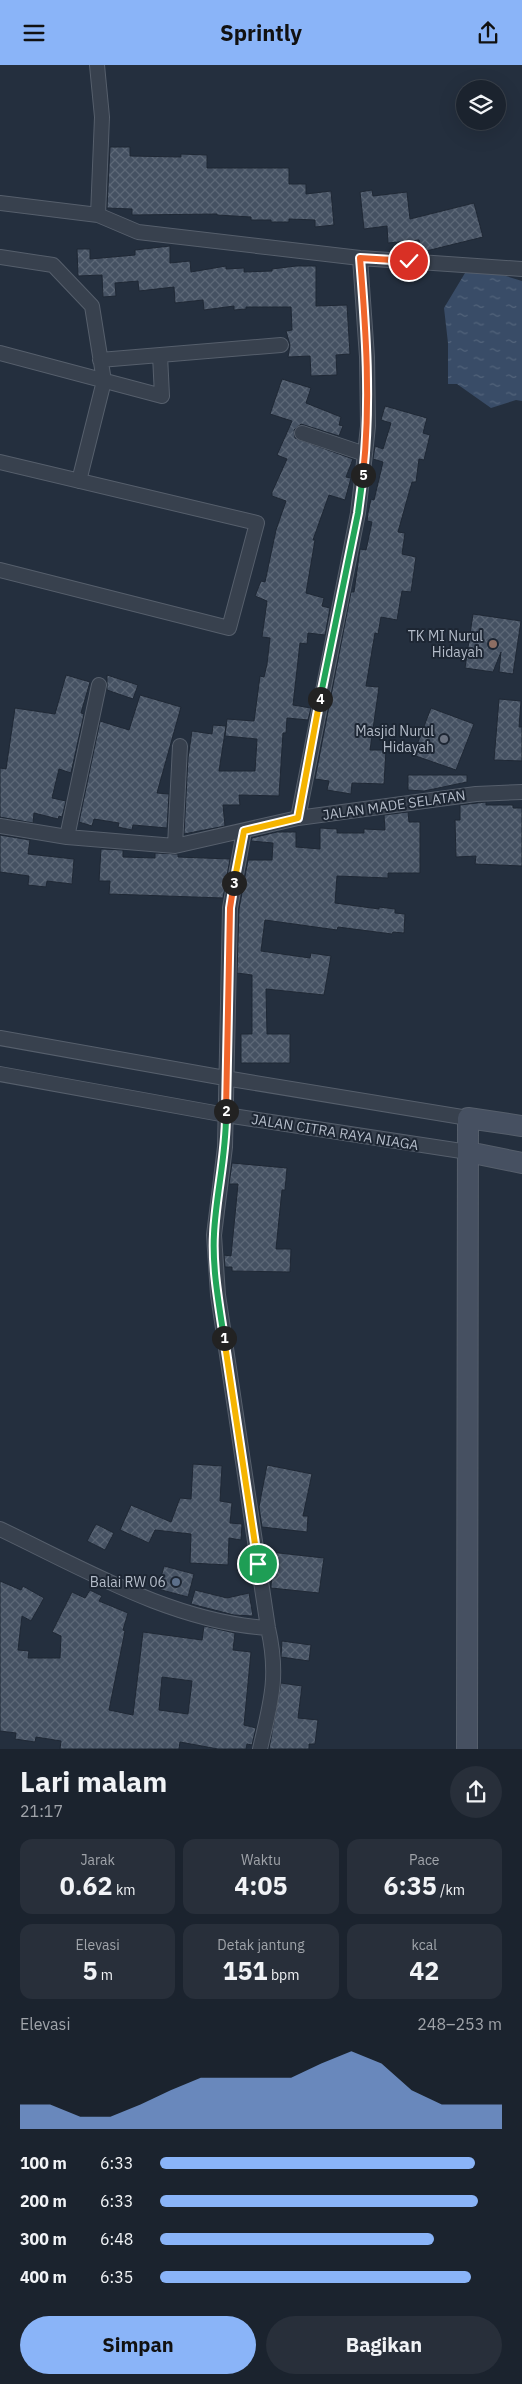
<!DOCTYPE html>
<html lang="id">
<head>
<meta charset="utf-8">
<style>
	:root { --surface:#1b232e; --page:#282f3a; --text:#f1f3f6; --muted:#a0a4aa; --line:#39404a; --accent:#8ab4f8 }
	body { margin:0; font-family:"IBM Plex Sans",sans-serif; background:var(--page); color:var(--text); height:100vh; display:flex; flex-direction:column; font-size:19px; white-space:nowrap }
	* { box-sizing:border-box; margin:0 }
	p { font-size:16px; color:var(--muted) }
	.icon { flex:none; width:28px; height:28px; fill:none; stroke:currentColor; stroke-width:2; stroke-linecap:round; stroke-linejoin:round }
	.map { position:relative; height:1684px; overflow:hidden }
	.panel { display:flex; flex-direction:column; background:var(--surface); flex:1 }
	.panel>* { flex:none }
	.fabs { position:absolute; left:456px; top:15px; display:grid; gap:10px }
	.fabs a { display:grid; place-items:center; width:50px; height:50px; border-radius:50%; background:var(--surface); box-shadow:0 5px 20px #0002,0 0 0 1px var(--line); font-size:25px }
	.pin { position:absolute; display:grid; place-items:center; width:42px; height:42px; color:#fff; margin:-21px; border:2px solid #fff; border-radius:50%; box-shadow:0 1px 5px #0007 }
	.km { position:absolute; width:25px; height:25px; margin:-12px; border-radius:50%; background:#222; color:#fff; font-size:14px; line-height:25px; text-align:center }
	.round { display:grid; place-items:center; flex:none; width:52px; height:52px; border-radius:26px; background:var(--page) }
	.headline { display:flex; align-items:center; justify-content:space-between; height:85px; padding:0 20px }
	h1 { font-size:28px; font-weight:700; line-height:38px }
	.figures { display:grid; grid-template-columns:repeat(3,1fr); gap:8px; height:85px; padding:5px 20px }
	.figures div { display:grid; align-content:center; border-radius:12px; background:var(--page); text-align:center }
	.figures b { font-size:25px; font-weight:700 }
	.figures small { font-size:14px; font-weight:400 }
	.figures p { font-size:14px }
	.chart { height:140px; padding:10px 20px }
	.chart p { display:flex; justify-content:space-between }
	.chart svg { width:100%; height:90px; margin-top:5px; fill:var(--accent); opacity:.7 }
	.primary-button { display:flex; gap:10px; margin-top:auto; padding:10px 20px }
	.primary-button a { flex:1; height:58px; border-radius:30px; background:var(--accent); color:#111; font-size:20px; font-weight:700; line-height:58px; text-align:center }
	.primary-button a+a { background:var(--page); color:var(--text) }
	ul { padding:0 20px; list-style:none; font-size:16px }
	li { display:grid; grid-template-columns:80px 60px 1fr; align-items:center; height:38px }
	li i { height:12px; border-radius:6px; background:var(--accent) }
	header { display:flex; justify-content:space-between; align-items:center; height:65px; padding:0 20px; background:var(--accent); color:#111; font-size:22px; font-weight:700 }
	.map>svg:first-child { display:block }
	.water { fill:url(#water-ripples) }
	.building { fill:url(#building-cross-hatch); stroke:#1f2835; fill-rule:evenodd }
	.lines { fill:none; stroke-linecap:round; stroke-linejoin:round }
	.street-casing { stroke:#565f6c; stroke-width:16 }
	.secondary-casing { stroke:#565f6c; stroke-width:22 }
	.street { stroke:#38414e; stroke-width:14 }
	.secondary { stroke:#465061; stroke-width:20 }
	.split-1-casing { stroke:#fff; stroke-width:10 }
	.split-2-casing { stroke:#fff; stroke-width:10 }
	.split-3-casing { stroke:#fff; stroke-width:10 }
	.split-4-casing { stroke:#fff; stroke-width:10 }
	.split-5-casing { stroke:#fff; stroke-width:10 }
	.split-6-casing { stroke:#fff; stroke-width:10 }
	.split-1 { stroke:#f5b400; stroke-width:6 }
	.split-2 { stroke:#22a559; stroke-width:6 }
	.split-3 { stroke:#f0652b; stroke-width:6 }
	.split-4 { stroke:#f5b400; stroke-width:6 }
	.split-5 { stroke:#22a559; stroke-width:6 }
	.split-6 { stroke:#f0652b; stroke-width:6 }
	.education-dot { fill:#8d6e63; stroke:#1d2633; stroke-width:2 }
	.worship-dot { fill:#6b7280; stroke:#1d2633; stroke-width:2 }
	.service-dot { fill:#5c6f8a; stroke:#1d2633; stroke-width:2 }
	.labels { text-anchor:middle; stroke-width:4; stroke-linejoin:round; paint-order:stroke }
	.poi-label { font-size:14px; fill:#b4bcc9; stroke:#1d2633; text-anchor:end }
	.street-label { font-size:14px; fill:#b4bcc9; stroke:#1d2633 }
</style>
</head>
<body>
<header><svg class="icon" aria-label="menu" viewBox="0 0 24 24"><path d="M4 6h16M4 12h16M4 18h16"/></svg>Sprintly<svg class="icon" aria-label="share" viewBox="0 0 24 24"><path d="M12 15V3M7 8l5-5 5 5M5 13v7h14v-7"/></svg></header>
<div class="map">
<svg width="522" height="1684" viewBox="0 0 522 1684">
	<defs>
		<pattern id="water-ripples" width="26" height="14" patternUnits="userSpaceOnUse" patternTransform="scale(1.25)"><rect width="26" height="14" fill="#394c67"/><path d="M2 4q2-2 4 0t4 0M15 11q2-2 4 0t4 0" fill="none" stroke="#53647b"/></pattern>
		<pattern id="building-cross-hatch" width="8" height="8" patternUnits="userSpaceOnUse" patternTransform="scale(1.25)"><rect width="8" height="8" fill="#455162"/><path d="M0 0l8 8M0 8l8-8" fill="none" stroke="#5d6877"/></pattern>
	</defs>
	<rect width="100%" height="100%" fill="#242f3e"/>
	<!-- water -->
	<path class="water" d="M465,208H496L522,216V336L516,335L491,343L457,319H448V278L444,243Z"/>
	<!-- building -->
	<path class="building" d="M110,82H130V91L181,92V89L207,90V103H289V119H306V129L331,126L334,160L315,162V155L289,154V157H271V155H251V152L217,150V149L132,150V144L107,143Z
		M372,125L373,131L407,127L410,154L474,138L483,172L422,187L419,175L388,178L387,161L364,164L360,127Z
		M170,181V198L190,196L191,207L226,201V204L244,203V207L272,206V204L296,201H316V241L347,240L350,289L336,290L337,310L311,311L310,291L288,292L290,280L286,266L292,265L291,242H246V244L234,245V241L204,245L203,235L175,238L174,222L139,226L138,216L115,218L116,231L103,232L102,210L78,211L77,184H90V194L135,190V185Z
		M282,314L311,323L306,338L341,352L339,360L343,361L339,371L301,359L294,365L295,373L353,394L346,412L351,413L345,435L329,430L313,475H315L306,528L324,533L322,541L330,543L325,570L308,568L307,579L300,578L293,640L311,643L308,655L287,653L286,668H283L279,731L239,730L240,740H223L225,761L184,769L188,693L192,666L212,669L213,660L226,661L219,706H255L257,674L225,671L227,654L254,656L260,611L264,612L267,599L270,573L262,572L267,536L255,531L261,516L265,517L276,465L286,436L272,431V427L287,394L277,390L292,356L270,349Z
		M385,341L427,353L423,368L430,370L424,395L419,394L416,417H412L398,467L405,468L402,489L416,492L411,527L402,526L397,555L381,552L378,569L375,568L366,621L379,622L370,685H386L384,719L352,718L351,729L327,725L329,716L315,714L351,527H354L360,484L366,485L372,457L367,456L368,448L371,434L374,435L383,397L373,394L375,381L383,384L391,358L381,355Z
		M473,549L521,556L513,609L499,607L501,587L493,607L465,603Z
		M66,610L90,617L81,648L84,649L71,708L59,704L52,733L66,736L62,752L59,751L58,754L34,748L33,758L0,752V703L6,704L15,643L55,649Z
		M107,610L138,620L133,634L107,625Z
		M140,630L181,642L157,728L169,729L167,763L133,760L132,765L118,762L119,758L94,754L92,761L79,757L100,656L129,665Z
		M499,634L521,636L519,662H522V696L494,695Z
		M431,643L474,659L456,705L413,690Z
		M408,710H467V717L424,726L408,725Z
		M486,737V740H513V743H522V801L475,799L476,791L456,792L455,755H460V740Z
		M408,747L409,757H420V808H388V813L337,811L335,838L379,844V842L395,844V848L405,849L404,868L393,867L392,869L338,862L337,865L265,855L261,886L310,893L311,888L331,891L324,930L266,924L267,969H290V998H241V969H252V910L237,908L239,844L248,795H272L273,778L251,776L252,773L277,767H296V782L320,784V763L337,764V768H364V764L385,765L384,750Z
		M0,770L30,775L28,789L74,794L72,819L47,816L46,822L28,820L29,811L0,807Z
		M101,784L123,785V792L155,793V788L178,789V792L230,794L223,833L109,829L110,816H99Z
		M232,1098L287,1103L285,1125H282L276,1184H291L290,1207L232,1206V1202H225L224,1190L231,1191L238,1119H229Z
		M193,1399L222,1401L220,1436L232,1438L230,1458L242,1459L241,1475L229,1473L228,1500L190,1498L191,1469L155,1465L149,1478L120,1465L131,1440L171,1457L180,1433L191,1434Z
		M267,1400L312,1409L303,1451H308L307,1467L262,1462L259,1442Z
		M96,1459L114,1468L105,1485L87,1476Z
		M270,1487L324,1493L319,1528L271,1523L272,1500H268Z
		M164,1501L194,1509L188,1532L158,1524Z
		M0,1516L21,1525L23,1521L44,1533L31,1556L22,1551L18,1585L29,1586L28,1593H60L61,1571L52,1567L72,1527L85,1533L90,1525L102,1531L99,1536L128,1548L123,1565L125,1566L109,1645L133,1650L143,1567L202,1575L204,1561L235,1568L233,1585L251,1587L244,1660L256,1663L252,1680L247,1679L246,1684H218L180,1677L179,1684H60L61,1676L36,1672L35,1677L15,1674L16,1668L0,1666ZM162,1612L192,1616L188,1649L159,1645Z
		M195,1525L227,1533L249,1528L253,1551L234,1550L191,1539Z
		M282,1576L311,1580L309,1596L281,1592Z
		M281,1618L302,1621L298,1653L318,1655L315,1679H309V1684H269Z"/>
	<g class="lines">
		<defs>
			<path id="street" d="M97,0L102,52L98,150
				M0,138L98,150L138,167L360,193L522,204
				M0,192L53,200L92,241L104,316L79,416
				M0,288L162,331L160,290
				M100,295L281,280
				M302,368L365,389
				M0,397L257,458L229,563L0,505
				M298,753L358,448L365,389L368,361L367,292L360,193
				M0,761L67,772L175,781L298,753L476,729L522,727
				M244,766L230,843L225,1082L214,1170L218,1230L268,1563C279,1611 271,1637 260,1684
				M67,772L99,620
				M175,781L180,681
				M0,973L225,1013L468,1053
				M0,1009L226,1050L468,1087
				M0,1464C84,1504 173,1557 268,1563"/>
			<path id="secondary" d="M468,1087L522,1098
				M467,1684L468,1053L522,1061"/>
		</defs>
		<!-- street casing -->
		<use href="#street" class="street-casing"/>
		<!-- secondary casing -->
		<use href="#secondary" class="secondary-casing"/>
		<!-- street -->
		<use href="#street" class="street"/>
		<!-- secondary -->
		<use href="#secondary" class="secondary"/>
	</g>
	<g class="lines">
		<defs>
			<path id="split-1" d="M224,1273L258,1499"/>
			<path id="split-2" d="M224,1273C219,1239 212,1203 214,1169C216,1128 227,1087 226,1046"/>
			<path id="split-3" d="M226,1046L230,843L234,818"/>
			<path id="split-4" d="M234,818L244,766L298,753L320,634"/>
			<path id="split-5" d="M320,634L358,448L363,410"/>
			<path id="split-6" d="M363,410C371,337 366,266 360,193L409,196"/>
		</defs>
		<!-- split-1 casing -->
		<use href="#split-1" class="split-1-casing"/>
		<!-- split-2 casing -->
		<use href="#split-2" class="split-2-casing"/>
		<!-- split-3 casing -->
		<use href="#split-3" class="split-3-casing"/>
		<!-- split-4 casing -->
		<use href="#split-4" class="split-4-casing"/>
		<!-- split-5 casing -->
		<use href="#split-5" class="split-5-casing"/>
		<!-- split-6 casing -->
		<use href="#split-6" class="split-6-casing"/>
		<!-- split-1 -->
		<use href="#split-1" class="split-1"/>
		<!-- split-2 -->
		<use href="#split-2" class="split-2"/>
		<!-- split-3 -->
		<use href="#split-3" class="split-3"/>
		<!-- split-4 -->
		<use href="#split-4" class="split-4"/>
		<!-- split-5 -->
		<use href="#split-5" class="split-5"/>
		<!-- split-6 -->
		<use href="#split-6" class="split-6"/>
	</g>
	<!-- markers -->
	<circle class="education-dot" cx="493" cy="579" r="5"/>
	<circle class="worship-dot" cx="444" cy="674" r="5"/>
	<circle class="service-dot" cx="176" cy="1517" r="5"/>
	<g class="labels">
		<!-- poi labels -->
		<g class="poi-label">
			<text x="483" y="576">TK MI Nurul<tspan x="483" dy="16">Hidayah</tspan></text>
			<text x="434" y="671">Masjid Nurul<tspan x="434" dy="16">Hidayah</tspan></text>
			<text x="166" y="1522">Balai RW 06</text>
		</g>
		<!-- street labels -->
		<g class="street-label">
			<text transform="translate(394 740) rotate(-8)" y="5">JALAN MADE SELATAN</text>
			<text transform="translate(335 1067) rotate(9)" y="5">JALAN CITRA RAYA NIAGA</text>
		</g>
	</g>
</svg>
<div class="fabs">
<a><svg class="icon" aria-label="layers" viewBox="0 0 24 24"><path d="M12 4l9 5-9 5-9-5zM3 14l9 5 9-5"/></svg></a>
</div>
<div class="pin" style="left:258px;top:1499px;background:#1e9e55"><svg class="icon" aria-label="arrive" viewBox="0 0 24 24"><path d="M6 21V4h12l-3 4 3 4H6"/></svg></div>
<div class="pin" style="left:409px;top:196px;background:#d93025"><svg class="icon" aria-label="check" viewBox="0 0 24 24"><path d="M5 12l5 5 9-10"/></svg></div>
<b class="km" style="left:224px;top:1273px">1</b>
<b class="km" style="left:226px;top:1046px">2</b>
<b class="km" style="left:234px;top:818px">3</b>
<b class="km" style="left:320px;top:634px">4</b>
<b class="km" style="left:363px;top:410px">5</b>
</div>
<section class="panel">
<div class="headline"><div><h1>Lari malam</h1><p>21:17</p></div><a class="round"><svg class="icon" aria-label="share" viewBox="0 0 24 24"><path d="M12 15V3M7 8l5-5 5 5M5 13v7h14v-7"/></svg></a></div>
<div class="figures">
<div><p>Jarak</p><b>0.62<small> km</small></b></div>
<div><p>Waktu</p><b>4:05</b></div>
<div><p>Pace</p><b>6:35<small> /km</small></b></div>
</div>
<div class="figures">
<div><p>Elevasi</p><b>5<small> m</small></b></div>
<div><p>Detak jantung</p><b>151<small> bpm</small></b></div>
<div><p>kcal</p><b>42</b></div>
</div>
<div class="chart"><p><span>Elevasi</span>248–253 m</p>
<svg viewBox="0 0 160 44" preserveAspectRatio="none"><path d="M0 44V32L10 32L20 38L30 38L40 32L50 25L60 19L70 19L80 19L90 19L100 12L110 6L120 12L130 25L140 32L150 32L160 32V44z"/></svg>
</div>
<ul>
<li><b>100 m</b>6:33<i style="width:92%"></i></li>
<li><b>200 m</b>6:33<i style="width:93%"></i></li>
<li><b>300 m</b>6:48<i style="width:80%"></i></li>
<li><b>400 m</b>6:35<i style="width:91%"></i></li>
</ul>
<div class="primary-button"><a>Simpan</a><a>Bagikan</a></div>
</section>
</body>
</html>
